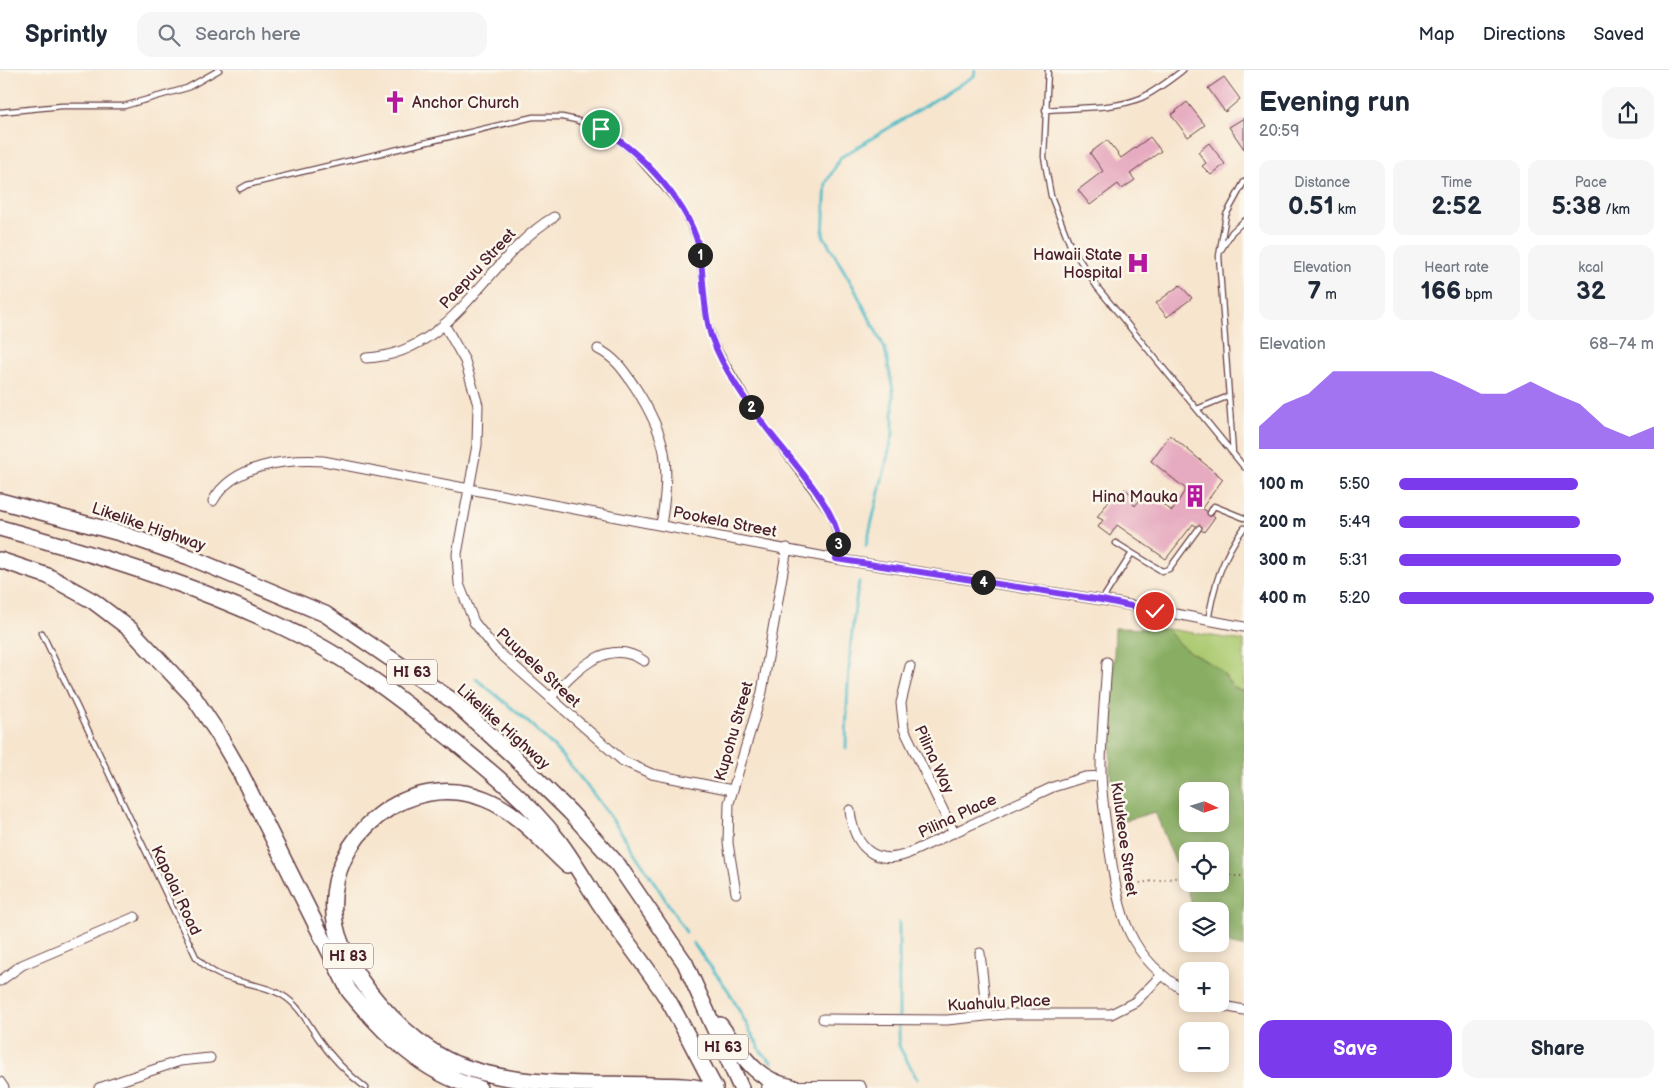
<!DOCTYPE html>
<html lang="en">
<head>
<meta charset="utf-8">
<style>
	:root { --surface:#fff; --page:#f6f6f7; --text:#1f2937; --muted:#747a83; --line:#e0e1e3; --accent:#7c3aed }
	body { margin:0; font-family:"Balsamiq Sans",sans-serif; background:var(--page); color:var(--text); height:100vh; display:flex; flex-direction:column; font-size:19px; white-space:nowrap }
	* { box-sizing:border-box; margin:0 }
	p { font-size:16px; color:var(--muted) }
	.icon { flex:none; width:28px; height:28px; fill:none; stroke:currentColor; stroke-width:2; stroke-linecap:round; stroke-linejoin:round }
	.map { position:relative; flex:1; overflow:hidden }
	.details { display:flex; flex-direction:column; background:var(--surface); width:425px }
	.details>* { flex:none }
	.needle { width:32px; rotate:94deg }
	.tools { position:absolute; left:1179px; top:712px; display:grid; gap:10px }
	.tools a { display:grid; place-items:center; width:50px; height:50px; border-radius:10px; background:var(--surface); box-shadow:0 2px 12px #0003; font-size:25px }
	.pin { position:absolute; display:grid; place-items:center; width:42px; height:42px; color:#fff; margin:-21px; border:2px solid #fff; border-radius:50%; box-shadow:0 1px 5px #0007 }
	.km { position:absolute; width:25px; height:25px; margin:-12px; border-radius:50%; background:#222; color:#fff; font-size:14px; line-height:25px; text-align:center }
	.round { display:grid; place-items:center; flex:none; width:52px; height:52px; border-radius:15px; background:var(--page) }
	.overview { display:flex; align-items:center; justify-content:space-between; height:85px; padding:0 15px }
	h1 { font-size:28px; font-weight:600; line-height:38px }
	.stats { display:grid; grid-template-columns:repeat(3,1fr); gap:8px; height:85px; padding:5px 15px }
	.stats div { display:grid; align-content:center; border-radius:12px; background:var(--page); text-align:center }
	.stats b { font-size:25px; font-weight:600 }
	.stats small { font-size:14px; font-weight:400 }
	.stats p { font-size:14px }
	.chart { height:140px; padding:10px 15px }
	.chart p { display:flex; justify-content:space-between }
	.chart svg { width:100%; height:90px; margin-top:5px; fill:var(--accent); opacity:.7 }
	.cta { display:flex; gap:10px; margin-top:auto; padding:10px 15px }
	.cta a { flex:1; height:58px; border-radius:15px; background:var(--accent); color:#fff; font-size:20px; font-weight:600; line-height:58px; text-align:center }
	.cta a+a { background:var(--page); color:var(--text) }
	ul { padding:0 15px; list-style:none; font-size:16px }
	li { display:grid; grid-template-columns:80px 60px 1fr; align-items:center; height:38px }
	li i { height:12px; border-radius:6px; background:var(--accent) }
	header { display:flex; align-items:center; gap:30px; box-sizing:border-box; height:70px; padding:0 25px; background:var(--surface); border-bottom:1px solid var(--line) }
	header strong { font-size:24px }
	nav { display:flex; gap:28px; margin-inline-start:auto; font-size:18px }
	.search { width:350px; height:45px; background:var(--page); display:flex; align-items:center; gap:12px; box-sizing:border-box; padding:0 18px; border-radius:15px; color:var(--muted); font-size:19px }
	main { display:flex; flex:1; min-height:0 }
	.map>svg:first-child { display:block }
	.green { fill:#acca71; stroke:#7b744e }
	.forest { fill:#89ae63; stroke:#6a6647; fill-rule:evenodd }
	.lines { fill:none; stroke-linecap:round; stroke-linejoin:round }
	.stream { stroke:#4ebbc6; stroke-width:3 }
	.building { fill:#e6abc0 }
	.service-casing { stroke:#643d43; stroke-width:7 }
	.minor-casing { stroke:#643d43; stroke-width:11 }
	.primary-casing { stroke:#643d43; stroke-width:16 }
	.trunk-casing { stroke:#643d43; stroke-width:18 }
	.path { stroke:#643d43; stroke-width:2; stroke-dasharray:1 4; stroke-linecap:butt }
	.service { stroke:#fff; stroke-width:4.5 }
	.minor { stroke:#fff; stroke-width:9 }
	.primary { stroke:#fff; stroke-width:14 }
	.trunk { stroke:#fff; stroke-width:15 }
	.route-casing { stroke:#fff; stroke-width:10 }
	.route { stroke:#7c3aed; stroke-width:6 }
	.labels { text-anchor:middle; stroke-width:5; stroke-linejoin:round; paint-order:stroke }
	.shield { fill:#fbf7ec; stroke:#7f6065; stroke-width:1 }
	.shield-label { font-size:15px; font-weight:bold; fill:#4a1f2b }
	.poi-label { font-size:16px; fill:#4a1f2b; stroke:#fbf7ec; text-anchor:end }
	.street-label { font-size:16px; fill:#4a1f2b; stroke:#fbf7ec }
</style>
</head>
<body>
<header>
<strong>Sprintly</strong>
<div class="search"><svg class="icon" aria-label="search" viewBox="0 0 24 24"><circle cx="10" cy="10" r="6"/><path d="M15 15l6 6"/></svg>Search here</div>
<nav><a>Map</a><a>Directions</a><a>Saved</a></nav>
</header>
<main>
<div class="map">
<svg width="1244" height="1018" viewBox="0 0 1244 1018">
	<rect width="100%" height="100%" fill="#fbf7ec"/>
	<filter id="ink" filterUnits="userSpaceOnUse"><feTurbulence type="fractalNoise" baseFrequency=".02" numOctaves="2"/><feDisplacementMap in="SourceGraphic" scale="10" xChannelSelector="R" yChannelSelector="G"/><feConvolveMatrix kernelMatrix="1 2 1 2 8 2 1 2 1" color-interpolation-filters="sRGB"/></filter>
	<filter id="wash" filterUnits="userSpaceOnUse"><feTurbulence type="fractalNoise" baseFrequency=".0096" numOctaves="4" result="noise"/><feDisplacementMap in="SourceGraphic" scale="20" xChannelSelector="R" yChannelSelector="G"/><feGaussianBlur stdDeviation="1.12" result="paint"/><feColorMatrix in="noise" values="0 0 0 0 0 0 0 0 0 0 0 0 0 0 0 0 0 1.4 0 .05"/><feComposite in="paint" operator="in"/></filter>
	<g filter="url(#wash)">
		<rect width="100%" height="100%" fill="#f7e5ce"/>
		<!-- green -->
		<path class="green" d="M1168,559L1244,571V622C1227,617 1228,605 1216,597C1194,582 1183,585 1168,559Z"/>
		<!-- forest -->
		<path class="forest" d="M1115,558L1168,559C1183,584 1195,582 1216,597C1228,605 1227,617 1244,622V877L1236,876L1220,868V841H1195L1155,742L1116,753L1110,700ZM1188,721H1220V754H1188ZM1188,781H1220V814H1188Z"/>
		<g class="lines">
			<!-- stream -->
			<path class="stream" d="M866,476L893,364V320L885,279L853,216L823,165L826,113L841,87L974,6L975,0
				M476,609C506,633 535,656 561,685C609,738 647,801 686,862
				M846,679C847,623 849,568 859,512
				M899,852V976L917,1009
				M693,873L728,920L762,983L772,992"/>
		</g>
		<g id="blocks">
			<!-- building -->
			<path class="building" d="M1224,7L1240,29L1225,42L1208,18Z
				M1187,32L1205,55L1188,67L1171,45Z
				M1244,48V79L1229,57Z
				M1150,67L1161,81L1130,104L1135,110L1122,119L1118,114L1090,135L1078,120L1103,101L1090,83L1107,70L1121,88Z
				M1209,73L1225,94L1211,105L1202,96L1206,93L1198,82Z
				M1180,215L1192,228L1167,247L1156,233Z
				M1170,365L1223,409L1202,438L1215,447L1204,462L1193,454L1166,489L1117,455L1110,466L1098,457L1103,450L1097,447L1115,422L1120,425L1124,419L1137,428L1133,434L1135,436L1146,422L1172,441L1186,419L1151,391Z"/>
		</g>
	</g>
	<g filter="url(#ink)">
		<use href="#blocks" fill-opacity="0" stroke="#643d43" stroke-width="1"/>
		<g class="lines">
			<defs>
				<path id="service" d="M1048,0L1044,87L1051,126L1070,175L1097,217L1244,397
					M1045,40C1075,37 1112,40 1141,28C1156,21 1170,10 1183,0
					M0,42L62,36H124L187,18L219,0
					M240,119L247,115L533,47H562L576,50L612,65L632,82L682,138L697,171L708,252L715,274L756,344L831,446L838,471L836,489
					M1221,180L1232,162L1244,151
					M1197,339L1229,326
					M1233,383L1219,186L1226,145L1244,112
					M1210,443L1214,436L1244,448
					M1116,473L1132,483
					M1102,530L1132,483L1162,501L1169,499L1199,458
					M1208,551C1214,515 1222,487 1244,458
					M42,563L196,887C222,917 251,908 282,925C299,935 307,952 318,968C331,987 348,1004 366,1018"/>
				<path id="minor" d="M444,254L465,291L478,335L477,375L457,484L459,514L474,552L496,580L623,691L652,704L732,720
					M598,279C616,288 624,301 635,317C668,368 671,395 661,455
					M366,288C454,285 487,186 554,147
					M213,431C233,394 286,389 323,391L836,489L1102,530L1244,557
					M1107,592C1105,628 1101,664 1101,699C1101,727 1106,755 1110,782C1120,846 1127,887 1188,923
					M910,596L901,633L904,659L954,763
					M550,628C574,603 607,565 644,591
					M850,740C853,773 872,797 907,784L1053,717L1085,707L1101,706
					M736,823L728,773L729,733L762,622L787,478
					M980,883L987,946
					M0,911L22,895L135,847
					M1213,934L1244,940
					M823,949L947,950L1005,944H1111L1135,932L1162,905
					M0,1012L4,1018
					M99,1018L180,991L210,988"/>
				<path id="primary" d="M769,1018H859"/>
				<path id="trunk" d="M0,431L120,463L189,487L325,544L453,631L512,685L570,742L618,795L685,893L741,1018
					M0,458C105,487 209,519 307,569C356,594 408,635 451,669C488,699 529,732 558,770C574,791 587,815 602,837C624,869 648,898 668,930C685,959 699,989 715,1018
					M0,490L48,506L93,531L130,559L193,626L217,662L240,702L349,921C384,964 423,1004 479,1018
					M567,795C542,772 518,742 485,729C410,699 327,765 334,844C338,900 406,973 456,994C517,1018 588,1013 653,1015C668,1016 684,1015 700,1018
					M720,955C741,983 754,1010 792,1017"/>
			</defs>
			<!-- service casing -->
			<use href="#service" class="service-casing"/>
			<!-- minor casing -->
			<use href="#minor" class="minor-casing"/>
			<!-- primary casing -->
			<use href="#primary" class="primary-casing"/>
			<!-- trunk casing -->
			<use href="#trunk" class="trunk-casing"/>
			<!-- path -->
			<path class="path" d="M1220,806H1244
				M1125,815L1188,806"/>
			<!-- service -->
			<use href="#service" class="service"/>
			<!-- minor -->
			<use href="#minor" class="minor"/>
			<!-- primary -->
			<use href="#primary" class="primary"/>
			<!-- trunk -->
			<use href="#trunk" class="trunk"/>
		</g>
	</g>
	<g class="lines" filter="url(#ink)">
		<defs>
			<path id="route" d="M601,59C641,81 693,138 700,183C704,210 703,240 711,266C723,299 746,331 768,360C787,385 831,433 837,462C839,471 837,480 836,489L1102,530L1155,541"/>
		</defs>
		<!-- route casing -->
		<use href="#route" class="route-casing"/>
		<!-- route -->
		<use href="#route" class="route"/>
	</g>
	<!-- icons -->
	<defs>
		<symbol id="church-bare" viewBox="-9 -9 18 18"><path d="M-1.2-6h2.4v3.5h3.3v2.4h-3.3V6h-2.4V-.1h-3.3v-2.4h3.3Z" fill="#b5179e" stroke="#fbf7ec" stroke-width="2.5" paint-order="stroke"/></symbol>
		<symbol id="hospital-bare" viewBox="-9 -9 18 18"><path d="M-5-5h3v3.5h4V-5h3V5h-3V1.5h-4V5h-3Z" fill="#b5179e" stroke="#fbf7ec" stroke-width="2.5" paint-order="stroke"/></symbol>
		<symbol id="building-bare" viewBox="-9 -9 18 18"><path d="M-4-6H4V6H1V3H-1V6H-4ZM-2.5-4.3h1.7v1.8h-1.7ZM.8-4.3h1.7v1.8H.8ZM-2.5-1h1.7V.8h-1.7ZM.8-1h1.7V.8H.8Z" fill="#b5179e" stroke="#fbf7ec" stroke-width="2.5" paint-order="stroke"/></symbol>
	</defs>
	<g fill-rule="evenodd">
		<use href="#church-bare" x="379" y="16" width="32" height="32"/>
		<use href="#hospital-bare" x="1122" y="177" width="32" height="32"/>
		<use href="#building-bare" x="1179" y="410" width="32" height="32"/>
	</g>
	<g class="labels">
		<!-- shield labels -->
		<g class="shield">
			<rect x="387" y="589.5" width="50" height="25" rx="4"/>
			<rect x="323" y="873.5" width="50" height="25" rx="4"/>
			<rect x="698" y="964.5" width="50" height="25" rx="4"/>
		</g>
		<g class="shield-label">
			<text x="412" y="607">HI 63</text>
			<text x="348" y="891">HI 83</text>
			<text x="723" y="982">HI 63</text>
		</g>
		<!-- poi labels -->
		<g class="poi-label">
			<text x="412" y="38" text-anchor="start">Anchor Church</text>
			<text x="1122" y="190">Hawaii State<tspan x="1122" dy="18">Hospital</tspan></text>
			<text x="1178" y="432">Hina Mauka</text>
		</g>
		<!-- street labels -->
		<g class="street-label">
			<text transform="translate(477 198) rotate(-47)" y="6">Paepuu Street</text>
			<text transform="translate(725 451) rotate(11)" y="6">Pookela Street</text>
			<text transform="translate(149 456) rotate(19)" y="6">Likelike Highway</text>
			<text transform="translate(539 597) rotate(43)" y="6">Puupele Street</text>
			<text transform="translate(504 656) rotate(42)" y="6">Likelike Highway</text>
			<text transform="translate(733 661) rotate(-74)" y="6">Kupohu Street</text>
			<text transform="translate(935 689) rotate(65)" y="6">Pilina Way</text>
			<text transform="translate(957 745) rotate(-25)" y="6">Pilina Place</text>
			<text transform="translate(1125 769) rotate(82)" y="6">Kulukeoe Street</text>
			<text transform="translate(177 820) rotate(65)" y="6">Kapalai Road</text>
			<text transform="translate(999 932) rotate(-3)" y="6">Kuahulu Place</text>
		</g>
	</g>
</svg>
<div class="tools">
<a><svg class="needle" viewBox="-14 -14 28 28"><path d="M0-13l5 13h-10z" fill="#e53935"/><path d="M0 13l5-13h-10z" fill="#747a83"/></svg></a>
<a><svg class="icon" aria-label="locate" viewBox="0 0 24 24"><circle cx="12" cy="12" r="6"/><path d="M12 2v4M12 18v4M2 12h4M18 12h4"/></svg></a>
<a><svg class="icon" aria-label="layers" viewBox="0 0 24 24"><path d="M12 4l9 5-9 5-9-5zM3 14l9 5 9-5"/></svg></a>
<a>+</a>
<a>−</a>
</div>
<div class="pin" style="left:601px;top:59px;background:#1e9e55"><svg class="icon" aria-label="arrive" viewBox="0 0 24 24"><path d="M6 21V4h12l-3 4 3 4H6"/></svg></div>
<div class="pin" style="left:1155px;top:541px;background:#d93025"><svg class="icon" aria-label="check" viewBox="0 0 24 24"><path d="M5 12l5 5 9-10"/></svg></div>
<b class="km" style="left:700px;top:185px">1</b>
<b class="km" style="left:751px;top:337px">2</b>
<b class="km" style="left:838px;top:474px">3</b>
<b class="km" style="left:983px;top:512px">4</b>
</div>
<section class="details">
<div class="overview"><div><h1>Evening run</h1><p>20:59</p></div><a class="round"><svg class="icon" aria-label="share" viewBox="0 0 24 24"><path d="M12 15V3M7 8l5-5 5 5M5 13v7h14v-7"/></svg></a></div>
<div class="stats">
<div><p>Distance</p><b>0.51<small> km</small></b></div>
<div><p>Time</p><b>2:52</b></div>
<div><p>Pace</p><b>5:38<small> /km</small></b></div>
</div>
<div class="stats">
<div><p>Elevation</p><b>7<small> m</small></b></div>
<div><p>Heart rate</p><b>166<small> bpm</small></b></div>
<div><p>kcal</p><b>32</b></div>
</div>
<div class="chart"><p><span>Elevation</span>68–74 m</p>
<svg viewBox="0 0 160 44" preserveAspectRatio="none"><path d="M0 44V33L10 22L20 17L30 6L40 6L50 6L60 6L70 6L80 11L90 17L100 17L110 11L120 17L130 22L140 33L150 38L160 33V44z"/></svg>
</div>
<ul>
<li><b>100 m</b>5:50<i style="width:70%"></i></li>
<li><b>200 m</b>5:49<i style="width:71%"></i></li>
<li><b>300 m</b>5:31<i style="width:87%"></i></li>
<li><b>400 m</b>5:20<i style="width:100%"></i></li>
</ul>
<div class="cta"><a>Save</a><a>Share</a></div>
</section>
</main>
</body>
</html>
